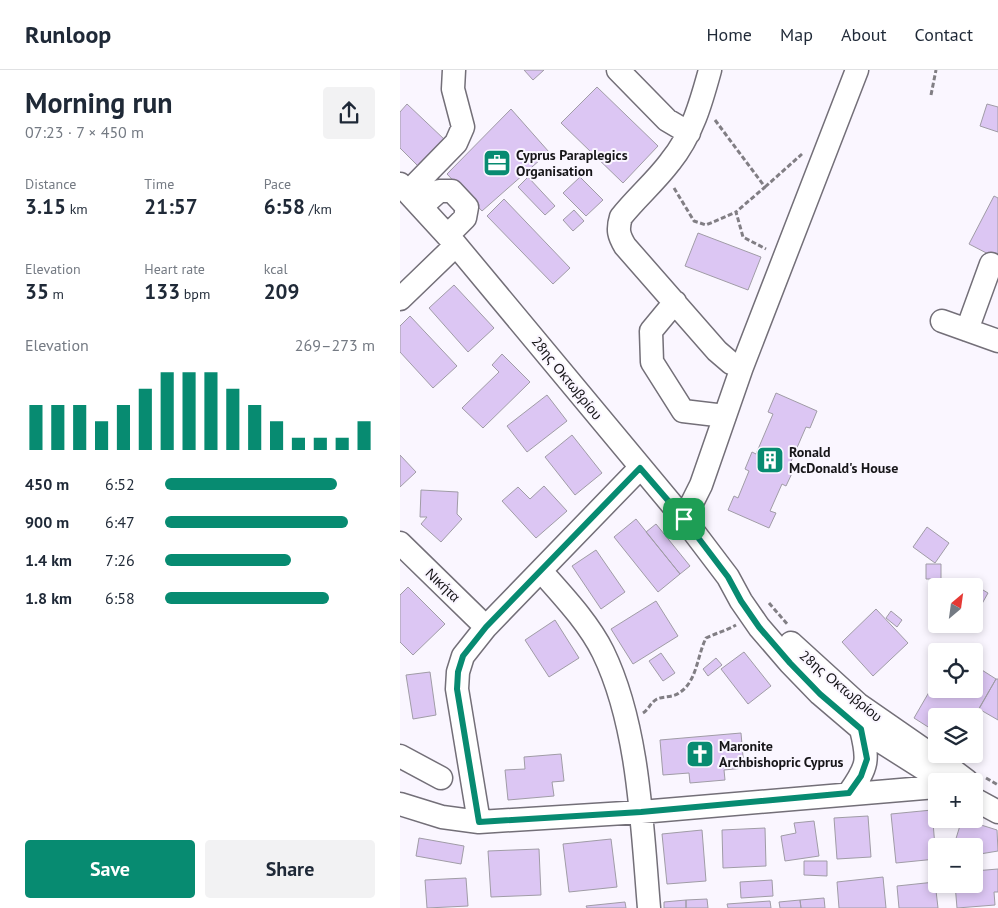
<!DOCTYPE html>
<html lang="en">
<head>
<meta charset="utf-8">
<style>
	:root { --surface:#fff; --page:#f2f2f3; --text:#1f2937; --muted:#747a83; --line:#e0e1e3; --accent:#078b71 }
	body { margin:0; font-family:"PT Sans",sans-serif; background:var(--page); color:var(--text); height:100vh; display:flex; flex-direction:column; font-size:19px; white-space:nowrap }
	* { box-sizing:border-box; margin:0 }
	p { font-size:16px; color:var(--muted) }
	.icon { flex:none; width:28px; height:28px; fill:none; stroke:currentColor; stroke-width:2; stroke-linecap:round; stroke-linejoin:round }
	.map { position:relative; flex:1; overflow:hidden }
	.side { display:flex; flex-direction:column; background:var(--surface); width:400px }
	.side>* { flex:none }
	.needle { width:32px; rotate:29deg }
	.tools { position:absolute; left:528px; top:508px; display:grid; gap:10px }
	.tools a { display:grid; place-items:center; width:55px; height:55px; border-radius:5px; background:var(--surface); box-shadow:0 2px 8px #0003; font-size:25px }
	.pin { position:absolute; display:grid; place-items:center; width:42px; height:42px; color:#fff; margin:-21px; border-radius:10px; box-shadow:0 2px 8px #0006 }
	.round { display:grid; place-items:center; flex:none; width:52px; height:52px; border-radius:5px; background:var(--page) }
	.summary { display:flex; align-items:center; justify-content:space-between; height:85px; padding:0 25px }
	h1 { font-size:28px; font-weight:800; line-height:38px }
	.stats { display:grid; grid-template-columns:repeat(3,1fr); gap:8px; height:85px; padding:5px 25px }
	.stats div { display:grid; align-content:center }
	.stats b { font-size:21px; font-weight:800 }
	.stats small { font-size:14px; font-weight:400 }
	.stats p { font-size:14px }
	.chart { height:140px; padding:10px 25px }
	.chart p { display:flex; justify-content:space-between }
	.chart svg { width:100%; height:90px; margin-top:5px; stroke:var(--accent); stroke-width:6 }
	.primary-button { display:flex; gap:10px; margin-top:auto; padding:10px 25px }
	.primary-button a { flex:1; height:58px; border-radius:5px; background:var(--accent); color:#fff; font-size:20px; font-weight:800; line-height:58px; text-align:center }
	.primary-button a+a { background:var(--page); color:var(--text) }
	ul { padding:0 25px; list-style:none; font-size:16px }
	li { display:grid; grid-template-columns:80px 60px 1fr; align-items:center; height:38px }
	li i { height:12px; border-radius:6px; background:var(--accent) }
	header { display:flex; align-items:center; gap:30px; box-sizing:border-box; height:70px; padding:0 25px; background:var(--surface); border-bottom:1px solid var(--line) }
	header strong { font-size:24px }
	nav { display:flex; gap:28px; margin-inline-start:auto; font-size:18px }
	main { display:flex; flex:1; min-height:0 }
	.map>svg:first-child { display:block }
	.building { fill:#dcc6f3; stroke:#a09ca6 }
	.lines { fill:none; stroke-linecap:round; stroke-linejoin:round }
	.minor-casing { stroke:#736f78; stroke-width:25 }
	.path { stroke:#817e84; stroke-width:3; stroke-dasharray:5 2.5; stroke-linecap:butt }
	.minor { stroke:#fff; stroke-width:22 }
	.route-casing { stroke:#fff; stroke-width:10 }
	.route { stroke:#078b71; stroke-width:6 }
	.labels { text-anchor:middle; stroke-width:4; stroke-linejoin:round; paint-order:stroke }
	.poi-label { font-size:14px; font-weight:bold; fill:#161518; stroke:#faf6ff; text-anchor:start }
	.street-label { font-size:14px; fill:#161518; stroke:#faf6ff }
</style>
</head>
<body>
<header>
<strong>Runloop</strong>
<nav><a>Home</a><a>Map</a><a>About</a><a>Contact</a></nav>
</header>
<main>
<section class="side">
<div class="summary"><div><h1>Morning run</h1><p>07:23 · 7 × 450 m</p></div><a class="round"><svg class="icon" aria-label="share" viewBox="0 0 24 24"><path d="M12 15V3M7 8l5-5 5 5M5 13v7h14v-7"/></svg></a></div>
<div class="stats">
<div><p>Distance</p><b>3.15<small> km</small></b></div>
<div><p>Time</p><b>21:57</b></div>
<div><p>Pace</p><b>6:58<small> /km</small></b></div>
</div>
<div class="stats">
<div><p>Elevation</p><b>35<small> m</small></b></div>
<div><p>Heart rate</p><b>133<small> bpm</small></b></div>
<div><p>kcal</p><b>209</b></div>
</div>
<div class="chart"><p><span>Elevation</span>269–273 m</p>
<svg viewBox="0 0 160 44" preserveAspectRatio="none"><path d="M5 44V22M15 44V22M25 44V22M35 44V30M45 44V22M55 44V14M65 44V6M75 44V6M85 44V6M95 44V14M105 44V22M115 44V30M125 44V38M135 44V38M145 44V38M155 44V30"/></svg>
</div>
<ul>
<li><b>450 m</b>6:52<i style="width:82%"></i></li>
<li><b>900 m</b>6:47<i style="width:87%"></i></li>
<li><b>1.4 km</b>7:26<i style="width:60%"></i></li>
<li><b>1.8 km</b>6:58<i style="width:78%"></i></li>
</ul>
<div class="primary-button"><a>Save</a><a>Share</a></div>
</section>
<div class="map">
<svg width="598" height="838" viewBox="0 0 598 838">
	<rect width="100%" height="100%" fill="#faf6ff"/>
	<!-- building -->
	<path class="building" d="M124,0H144L133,10Z
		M197,17L258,76L223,113L161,53Z
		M7,34L45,70L20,98L0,78V42Z
		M587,34L598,37V62L580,56Z
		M111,39L149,82L82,141L47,104Z
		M128,107L155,136L145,145L118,117Z
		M180,107L203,130L186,146L163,123Z
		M594,126L598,128V189L569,174Z
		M104,129L170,198L153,214L87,146Z
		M174,140L184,151L173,161L163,150Z
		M298,163L361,187L348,220L285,196Z
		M54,215L94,258L68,282L29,238Z
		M10,246L57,296L33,318L0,282V256Z
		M102,284L130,312L83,358L62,338L99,302L92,295Z
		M376,323L417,341L410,358L406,357L389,396L394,399L386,416L382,414L370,441L376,443L369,458L328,440L334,426L338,428L349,401L345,399L352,382L356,384L373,344L368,342Z
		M147,325L167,351L127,382L107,356Z
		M172,365L202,403L175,425L145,387Z
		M0,385L16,402L0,417Z
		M144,416L167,441L136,468L102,431L118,417L130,429Z
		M21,420L58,422L57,444L62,449L41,472L21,454L27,447H20Z
		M236,449L280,504L258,522L214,467Z
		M256,454L290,496L280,504L246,462Z
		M527,457L549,473L535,493L513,477Z
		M196,480L225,522L201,539L172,496Z
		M526,494H541V509H526Z
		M568,511L588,523L574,548V516H565Z
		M8,517L45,554L13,585L0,572V525Z
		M256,531L278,566L233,594L211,559Z
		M476,539L508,573L473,606L442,572Z
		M491,541L502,550L497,557L486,548Z
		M155,550L179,588L149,607L125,570Z
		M344,582L371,616L348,634L321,599Z
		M261,583L275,603L263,611L249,591Z
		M316,588L322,595L308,606L303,599Z
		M574,595L596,609L574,647L536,646V662L514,648L536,610V619H574Z
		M30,602L36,645L13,649L6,605Z
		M596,609H598V650L579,639Z
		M341,663L344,698L324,700L325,710L290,713L289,703L263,705L260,670Z
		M161,684L164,711L152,712L154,726L108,730L105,700L125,699L124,687Z
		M532,740L536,789L496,793L491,744Z
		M468,746L471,787L437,789L434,748Z
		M562,749L597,760L598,781L580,784L574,782V776H559L554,775Z
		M414,751L419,786L385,791L381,766L396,763L394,753Z
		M365,758L366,796L323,798L322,760Z
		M302,760L306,811L267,814L262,764Z
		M19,768L64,776L61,794L16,786Z
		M211,769L217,817L169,822L163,774Z
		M139,779L141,825L91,827L88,781Z
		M404,791H427V806L404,805Z
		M598,799V822H594L595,835L557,838L555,814H574V801Z
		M483,807L486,838H439L437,812Z
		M66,808L68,836L27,838L25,810Z
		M372,810L373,826L341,828L340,812Z
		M535,812L538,838H499L497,816Z
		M424,828L425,838H401L400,830Z
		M307,829L308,838H286V830Z
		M286,830V838H264V832Z
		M400,830L401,838H380L379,832Z
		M370,831L371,838H328L327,834Z
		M225,832L226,838H187L186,836Z"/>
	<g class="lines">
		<defs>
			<path id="minor" d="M218,0L267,50L289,63
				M310,0C301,33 292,65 270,92C255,112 236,128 221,147C217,160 219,166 225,176L317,281L331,293L342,297
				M0,114L56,175L284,449L328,507L341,531L359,557L390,593L420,624L461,659L543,711
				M7,121L15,115L56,73L63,57L53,19L54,0
				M21,137L39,121H52L67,137L65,148L48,165
				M0,229L56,175
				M275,232L251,261L252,292L283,341L325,346
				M542,251L598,271
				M567,260L591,194
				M284,449L301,415L342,297L457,0
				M0,473L86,557
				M141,501C163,526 188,552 203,582C239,656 242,756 249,838
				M391,573L458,634L546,695L567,711
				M0,686L41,708
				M449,723C468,696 469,691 461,659
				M574,729L598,742
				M0,734L42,747L79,752L241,742L536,717
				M79,752L57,619L58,602L63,586L86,557L240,398"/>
		</defs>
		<!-- minor casing -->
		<use href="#minor" class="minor-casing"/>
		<!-- path -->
		<path class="path" d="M531,25L536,0
			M315,50L365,117L336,142L343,167L366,179
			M365,117L402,84
			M274,118L294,151L306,155L336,142
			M369,533L388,555
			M243,643C249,639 250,633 257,629C263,626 272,628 279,623C297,612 297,586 306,568C316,563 326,561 336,555
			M586,708L598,715"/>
		<!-- minor -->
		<use href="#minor" class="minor"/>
	</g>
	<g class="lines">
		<defs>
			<path id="route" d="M240,398L284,449L328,507L341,531L359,557L390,593L420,624L461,659L467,689L461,706L449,723L241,742L79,752L57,619L58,602L63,586L86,557Z"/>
		</defs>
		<!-- route casing -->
		<use href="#route" class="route-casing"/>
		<!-- route -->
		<use href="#route" class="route"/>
	</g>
	<!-- icons -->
	<defs>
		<symbol id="office-square" viewBox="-11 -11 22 22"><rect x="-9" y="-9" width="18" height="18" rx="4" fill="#078b71" stroke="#faf6ff"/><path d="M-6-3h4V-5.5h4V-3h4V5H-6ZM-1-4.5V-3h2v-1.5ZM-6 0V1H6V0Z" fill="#fff"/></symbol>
		<symbol id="building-square" viewBox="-11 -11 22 22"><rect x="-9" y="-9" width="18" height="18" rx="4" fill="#078b71" stroke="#faf6ff"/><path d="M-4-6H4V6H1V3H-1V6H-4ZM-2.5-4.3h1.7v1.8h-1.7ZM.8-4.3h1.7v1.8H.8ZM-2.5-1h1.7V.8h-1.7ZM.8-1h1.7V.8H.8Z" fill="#fff"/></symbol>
		<symbol id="church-square" viewBox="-11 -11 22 22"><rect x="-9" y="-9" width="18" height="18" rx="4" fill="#078b71" stroke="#faf6ff"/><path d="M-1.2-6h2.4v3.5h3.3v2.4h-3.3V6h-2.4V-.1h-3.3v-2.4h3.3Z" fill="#fff"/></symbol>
	</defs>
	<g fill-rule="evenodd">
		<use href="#office-square" x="81" y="77" width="32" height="32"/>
		<use href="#building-square" x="354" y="374" width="32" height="32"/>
		<use href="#church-square" x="284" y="668" width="32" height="32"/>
	</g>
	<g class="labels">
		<!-- poi labels -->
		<g class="poi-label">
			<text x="116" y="90">Cyprus Paraplegics<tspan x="116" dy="16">Organisation</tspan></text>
			<text x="389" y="387">Ronald<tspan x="389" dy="16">McDonald's House</tspan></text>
			<text x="319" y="681">Maronite<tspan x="319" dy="16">Archbishopric Cyprus</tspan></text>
		</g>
		<!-- street labels -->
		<g class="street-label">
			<text transform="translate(167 308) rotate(51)" y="5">28ης Οκτωβρίου</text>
			<text transform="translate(43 515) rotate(44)" y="5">Νικήτα</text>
			<text transform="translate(441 616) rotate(40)" y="5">28ης Οκτωβρίου</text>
		</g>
	</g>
</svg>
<div class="tools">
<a><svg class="needle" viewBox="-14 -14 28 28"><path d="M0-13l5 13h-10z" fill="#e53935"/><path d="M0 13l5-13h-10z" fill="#747a83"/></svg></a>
<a><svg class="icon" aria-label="locate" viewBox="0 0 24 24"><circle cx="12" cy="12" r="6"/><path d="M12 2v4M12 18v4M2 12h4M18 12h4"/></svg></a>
<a><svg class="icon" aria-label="layers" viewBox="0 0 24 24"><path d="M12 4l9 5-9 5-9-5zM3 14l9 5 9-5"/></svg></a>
<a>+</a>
<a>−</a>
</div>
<div class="pin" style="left:284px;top:449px;background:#1e9e55"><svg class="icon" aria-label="arrive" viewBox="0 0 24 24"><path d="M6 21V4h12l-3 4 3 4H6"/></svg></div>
</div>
</main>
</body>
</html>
